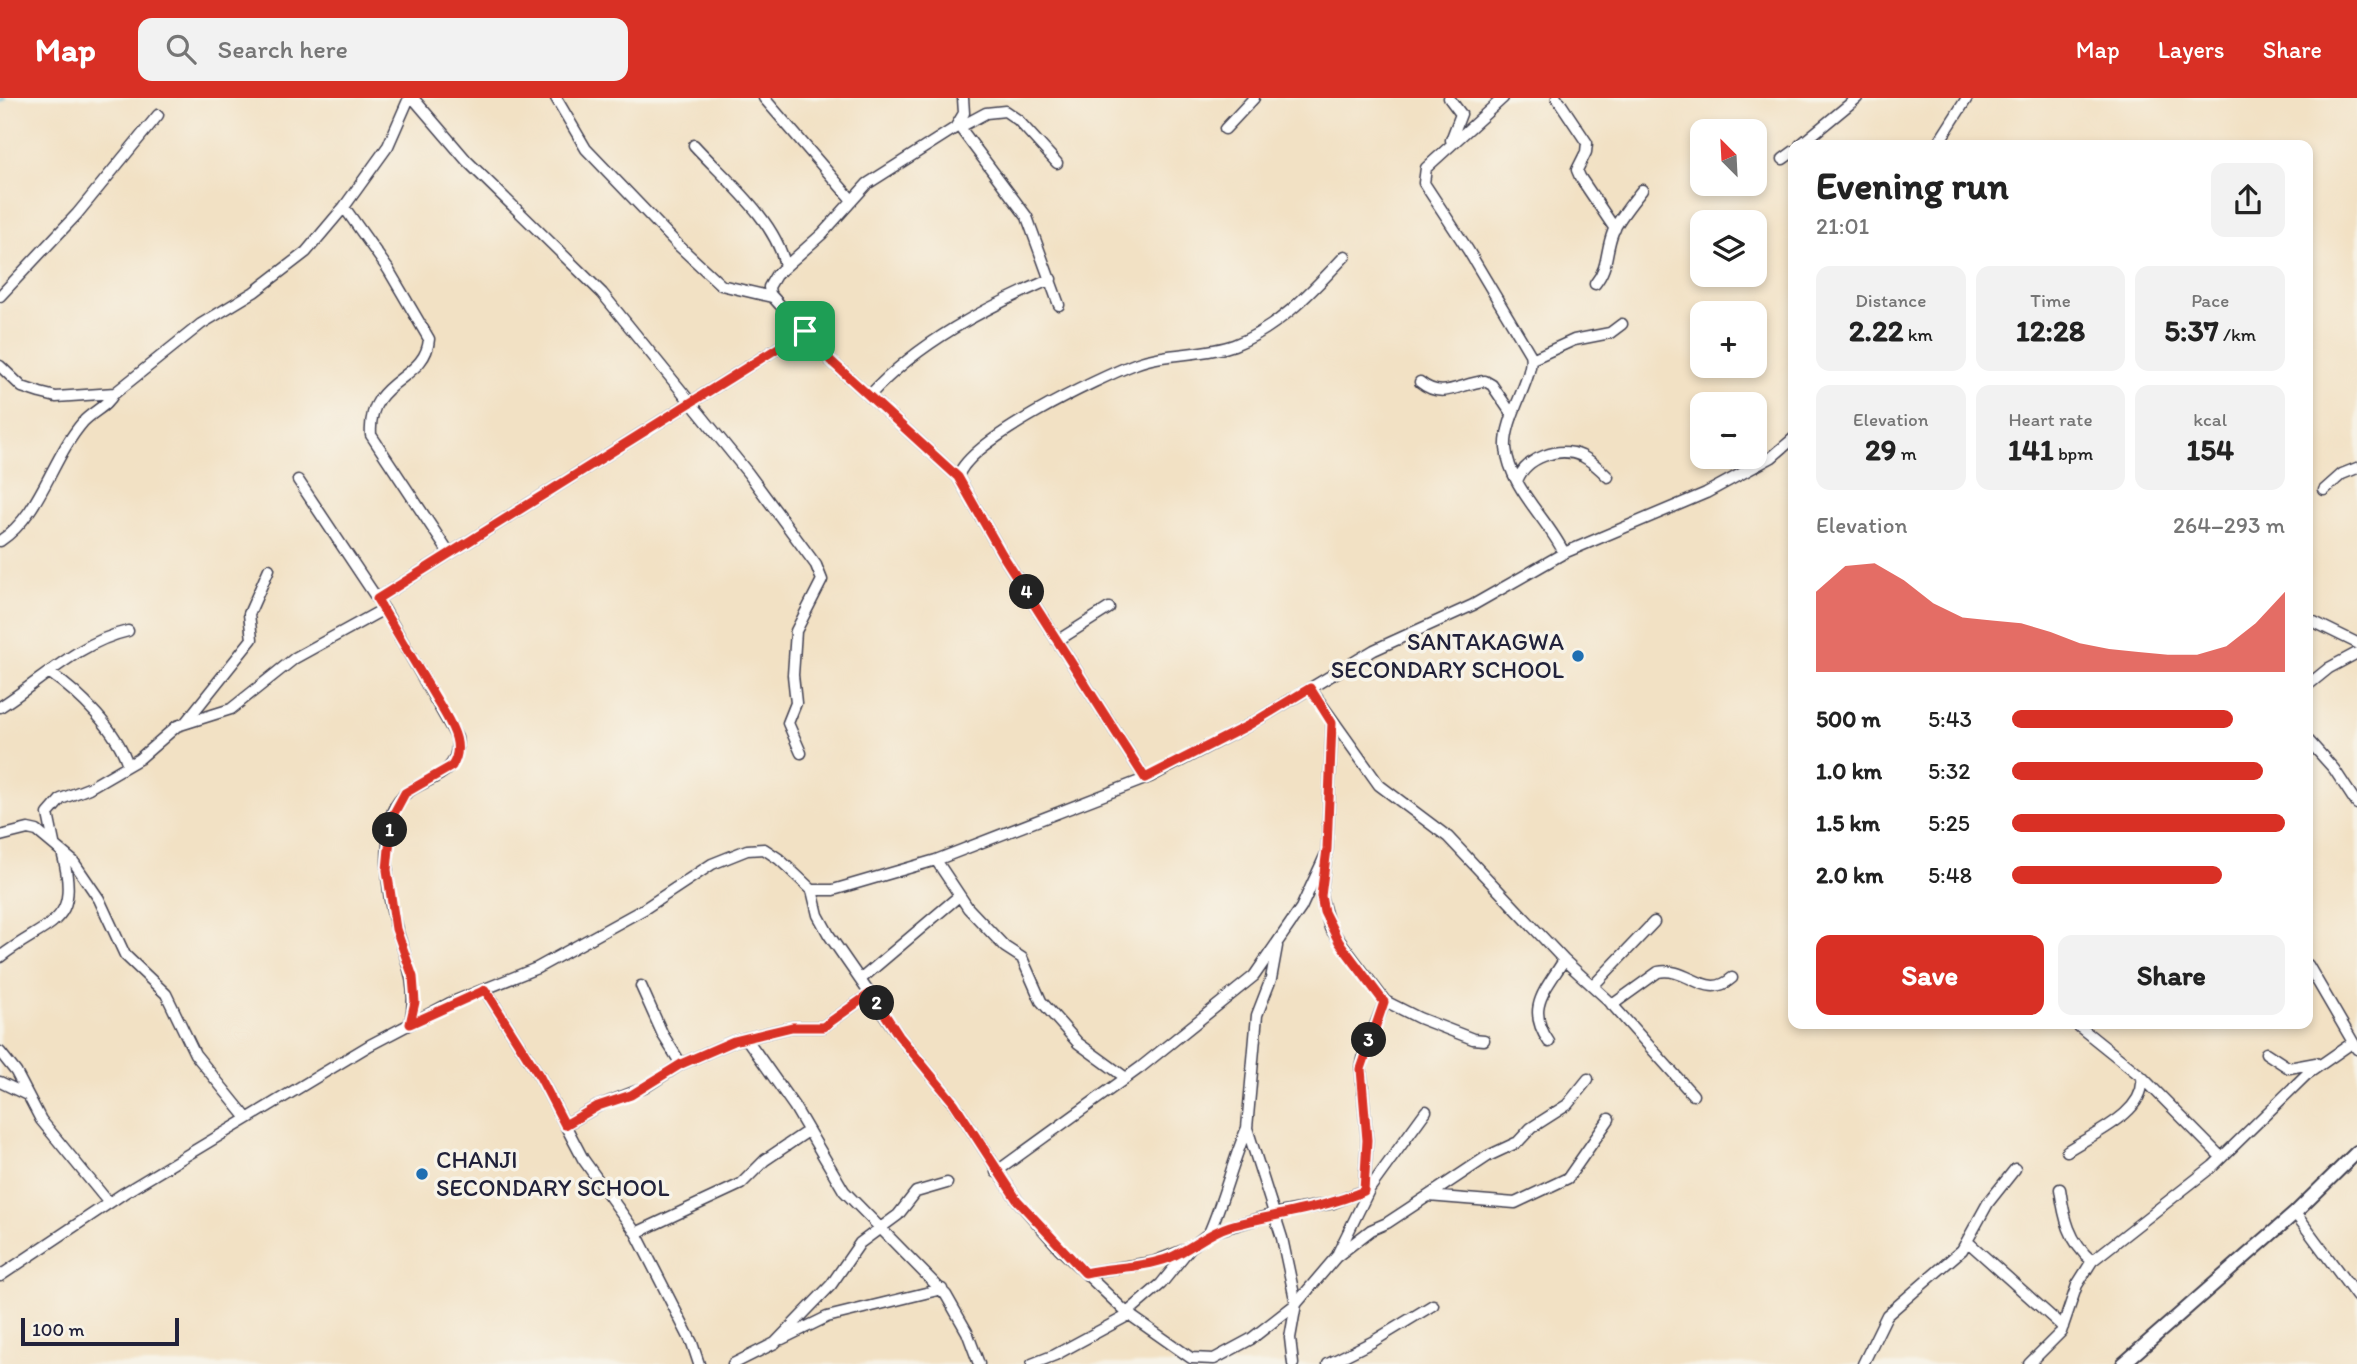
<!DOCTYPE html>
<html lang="en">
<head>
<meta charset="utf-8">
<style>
	:root { --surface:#fff; --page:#f2f2f2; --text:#222; --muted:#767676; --accent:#d93025 }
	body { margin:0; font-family:Itim,sans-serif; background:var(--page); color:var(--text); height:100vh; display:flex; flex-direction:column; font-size:26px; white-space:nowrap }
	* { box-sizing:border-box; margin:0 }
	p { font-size:23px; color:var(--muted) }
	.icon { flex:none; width:38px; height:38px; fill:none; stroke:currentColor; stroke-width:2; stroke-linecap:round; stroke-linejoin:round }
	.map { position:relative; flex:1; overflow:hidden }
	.side { position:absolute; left:1788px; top:42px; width:525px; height:889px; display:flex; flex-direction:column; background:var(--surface); border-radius:14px; box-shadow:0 4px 10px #0003 }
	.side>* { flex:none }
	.needle { width:46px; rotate:336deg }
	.buttons { position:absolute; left:1690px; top:21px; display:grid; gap:14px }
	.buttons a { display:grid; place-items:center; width:77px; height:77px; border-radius:14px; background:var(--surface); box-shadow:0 4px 10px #0003; font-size:35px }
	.scale { position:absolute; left:21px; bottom:18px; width:158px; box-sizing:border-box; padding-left:7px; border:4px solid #22223b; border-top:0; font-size:19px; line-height:24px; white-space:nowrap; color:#22223b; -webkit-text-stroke:5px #f7f3e8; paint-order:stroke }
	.pin { position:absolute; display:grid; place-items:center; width:60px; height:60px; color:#fff; margin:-30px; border-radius:14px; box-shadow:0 4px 10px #0006 }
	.km { position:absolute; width:35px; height:35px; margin:-18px; border-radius:50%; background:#222; color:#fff; font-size:19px; line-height:35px; text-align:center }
	.round { display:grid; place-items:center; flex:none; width:74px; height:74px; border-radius:14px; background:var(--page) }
	.head { display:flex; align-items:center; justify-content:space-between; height:119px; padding:0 28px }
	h1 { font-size:38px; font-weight:700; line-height:52px }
	.figures { display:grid; grid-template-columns:repeat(3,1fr); gap:10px; height:119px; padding:7px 28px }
	.figures div { display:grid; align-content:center; border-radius:14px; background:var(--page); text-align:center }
	.figures b { font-size:30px; font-weight:700 }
	.figures small { font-size:19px; font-weight:400 }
	.figures p { font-size:19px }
	.chart { height:196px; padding:14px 28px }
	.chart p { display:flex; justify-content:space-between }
	.chart svg { width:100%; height:126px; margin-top:7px; fill:var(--accent); opacity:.7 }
	.cta { display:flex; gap:14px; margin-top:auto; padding:14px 28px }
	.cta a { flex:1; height:80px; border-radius:14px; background:var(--accent); color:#fff; font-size:28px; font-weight:700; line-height:80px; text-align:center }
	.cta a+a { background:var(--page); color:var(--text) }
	ul { padding:0 28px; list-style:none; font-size:23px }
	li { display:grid; grid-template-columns:112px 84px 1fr; align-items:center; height:52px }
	li i { height:18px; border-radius:9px; background:var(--accent) }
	header { display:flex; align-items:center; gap:42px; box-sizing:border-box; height:98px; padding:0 35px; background:var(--accent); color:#fff }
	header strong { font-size:33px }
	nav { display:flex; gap:38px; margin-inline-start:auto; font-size:24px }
	.search { width:490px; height:63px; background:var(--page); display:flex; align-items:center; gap:18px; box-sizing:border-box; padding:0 24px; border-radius:14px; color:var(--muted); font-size:26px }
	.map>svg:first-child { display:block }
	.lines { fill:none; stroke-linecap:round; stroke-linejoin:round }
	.stream { stroke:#52b4d1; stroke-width:3.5 }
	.minor-casing { stroke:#413f50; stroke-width:13 }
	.tertiary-casing { stroke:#413f50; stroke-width:16 }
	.minor { stroke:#fff; stroke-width:10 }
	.tertiary { stroke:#fff; stroke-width:12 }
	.route-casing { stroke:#fff; stroke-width:14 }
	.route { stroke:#d93025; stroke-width:9 }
	.poi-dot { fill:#1f6fb2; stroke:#f7f3e8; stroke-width:2.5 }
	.labels { text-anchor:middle; stroke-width:7; stroke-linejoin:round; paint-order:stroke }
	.poi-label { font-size:24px; fill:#22223b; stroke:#f7f3e8; text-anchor:end }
</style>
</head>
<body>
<header>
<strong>Map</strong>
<div class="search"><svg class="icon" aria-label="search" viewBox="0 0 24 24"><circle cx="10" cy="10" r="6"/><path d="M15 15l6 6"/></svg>Search here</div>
<nav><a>Map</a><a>Layers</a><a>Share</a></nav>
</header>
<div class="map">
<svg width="2357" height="1266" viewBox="0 0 2357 1266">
	<rect width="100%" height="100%" fill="#f7f3e8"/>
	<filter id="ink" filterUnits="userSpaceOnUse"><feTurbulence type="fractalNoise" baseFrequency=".0143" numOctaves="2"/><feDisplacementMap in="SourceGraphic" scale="14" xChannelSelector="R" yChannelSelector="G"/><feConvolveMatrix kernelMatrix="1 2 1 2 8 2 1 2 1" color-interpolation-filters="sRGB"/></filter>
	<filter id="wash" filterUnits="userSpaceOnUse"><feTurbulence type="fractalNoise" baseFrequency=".00686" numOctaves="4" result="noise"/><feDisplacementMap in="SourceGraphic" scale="28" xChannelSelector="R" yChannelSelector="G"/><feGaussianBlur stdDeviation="1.57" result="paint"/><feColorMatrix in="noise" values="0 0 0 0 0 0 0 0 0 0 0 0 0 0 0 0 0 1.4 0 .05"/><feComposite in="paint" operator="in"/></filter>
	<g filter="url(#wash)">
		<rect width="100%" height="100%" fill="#f2e1c4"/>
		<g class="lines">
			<!-- stream -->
			<path class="stream" d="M0,3L4,0"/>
		</g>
	</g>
	<g filter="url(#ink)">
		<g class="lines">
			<defs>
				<path id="minor" d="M413,0L467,63L602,195L748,375L816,467L822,482L796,533L793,577L796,605L788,625L801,655
					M556,0L586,51L678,147L721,187L772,199
					M764,0L851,101
					M963,0L964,15L955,30L867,86L822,136L776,177L769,189L770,196L831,263L958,379L1002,456L1145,680
					M1449,0L1461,16L1451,42
					M1503,0L1426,70L1424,85L1468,152L1530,256C1536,277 1504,319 1506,350C1510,390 1547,420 1564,455
					M1557,0L1587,45L1586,54L1577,72L1580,79L1615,131
					M958,27L1027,119L1059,207
					M960,29L986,15L1005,13L1018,22L1057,65
					M1225,31L1254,0
					M694,47C725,81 775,121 785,167
					M1800,47L1857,0
					M1937,47L1967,0
					M1783,61L1794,53
					M344,109L388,171L429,241C426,284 367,279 371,337L449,455
					M1595,186C1609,169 1605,154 1613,134C1619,120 1632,105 1642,92
					M0,198L77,116L158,17
					M1532,261L1574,242L1610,235L1622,226
					M0,268L22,289L40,295L56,299L115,295L201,226L254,194L306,154L344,109L388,48L409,0
					M1420,284C1443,303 1460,285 1485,283L1492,287L1511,315
					M870,297C919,244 985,210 1051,181
					M958,379C968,342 1099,280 1135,266C1166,254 1203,258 1234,247C1279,230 1313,192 1345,158
					M298,382L384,511L457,640C462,692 399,675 391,720C385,757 386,797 397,832C408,866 418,890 410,926
					M1517,383C1526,359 1559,348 1582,358C1592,363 1600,371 1608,379
					M2324,392L2342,376L2357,370
					M0,443C41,416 51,361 83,324C93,313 107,309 114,295
					M377,501L805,233
					M2308,521L2357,545
					M1057,543L1109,510
					M50,575C80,596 117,632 128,667
					M2308,587L2329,570L2357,555
					M1310,590L1379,687L1448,739L1564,862L1608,902L1693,997
					M0,609C41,583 79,544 128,533
					M185,625L252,541L249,516L269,471
					M1332,625L1327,751L1321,798L1330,830L1385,903L1419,920L1473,941L1484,942
					M2308,642L2334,671L2357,706
					M0,738L28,731L37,733L73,763L99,801L125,857L166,896L195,956L246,1019
					M54,745L48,716L61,701L89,690L139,661L177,628L231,611L295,560L384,511
					M936,762L968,810L1005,849L1022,860L1041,903L1078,945L1126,980
					M812,792L818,817L829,837L899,938L954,1005L1017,1102L1059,1150L1127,1215L1191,1260L1214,1261L1251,1241L1296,1206L1336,1159L1371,1132L1387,1125L1428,1098L1515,1105L1568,1080L1609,1021
					M1277,848L1271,881L1257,917L1247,1030L1282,1140L1296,1206L1290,1240L1293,1266
					M0,859C49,821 82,828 62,754
					M2308,867L2357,951
					M861,881L959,798
					M641,888L663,937L681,966
					M1593,888L1654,824
					M485,892L540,979L583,1061L636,1135L692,1245L699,1266
					M1612,907L1658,874C1688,868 1706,903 1732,880
					M2076,926L2142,979L2221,1059
					M746,940L794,1008L844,1093L946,1197L967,1234L979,1266
					M1549,944C1525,910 1545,893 1564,862
					M0,954L16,974L41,1022L109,1105
					M2266,955L2289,970L2316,965
					M0,984L27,997
					M565,1027L598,1008L644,990L681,966L734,943L792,929H823L871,895
					M2067,1053C2092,1036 2146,1015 2142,980
					M996,1074L1141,969L1254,878L1301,810L1326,756
					M2060,1091C2064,1119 2069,1144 2092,1163
					M1364,1093L1367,1042L1361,971L1365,952L1385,903
					M1428,1098L1488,1058L1518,1044L1531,1030L1567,1007L1588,981
					M2295,1115L2357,1199
					M636,1135L741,1086L765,1062L808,1033
					M1209,1135C1224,1101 1232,1065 1247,1030
					M1968,1144L2063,1229
					M1338,1155L1370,1090L1426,1013
					M1085,1175L1153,1164L1189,1150
					M0,1178L124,1095L370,947L450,905L537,870L644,811L712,766L747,752L764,751L779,761L812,792H833L936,762L1150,679L1249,627L1374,552L1473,507L1564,455L1706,395L1772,359L1794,340
					M1127,1215L1161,1186L1190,1150L1209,1135L1274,1116L1333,1105L1370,1090
					M782,1241L827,1219L942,1191
					M733,1266L775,1245L831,1187L860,1145L898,1117L916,1094L947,1085
					M1032,1266L1055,1257L1129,1217
					M1328,1266L1372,1244L1433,1207
					M1863,1266L1887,1217L1962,1152L1988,1105L2015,1071
					M2029,1266L2061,1234L2077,1187L2092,1163L2213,1068L2306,977L2352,945"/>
				<path id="tertiary" d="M2123,1266L2295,1115L2357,1054"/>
			</defs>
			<!-- minor casing -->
			<use href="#minor" class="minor-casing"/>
			<!-- tertiary casing -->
			<use href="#tertiary" class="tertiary-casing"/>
			<!-- minor -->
			<use href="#minor" class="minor"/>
			<!-- tertiary -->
			<use href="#tertiary" class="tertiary"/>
		</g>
	</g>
	<g class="lines" filter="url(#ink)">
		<defs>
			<path id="route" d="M805,233L831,263L958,379L1002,456L1145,680L1249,627L1310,590L1332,625L1327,751L1321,798L1324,814L1339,844L1384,904L1361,971L1367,1042L1364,1093C1322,1111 1274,1116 1230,1128C1207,1135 1191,1151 1169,1160C1142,1170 1112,1169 1085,1175L1017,1102L954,1005L899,938L871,895L823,929H792L734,943L681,966L631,997L598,1008L565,1027L540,979L485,892L410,926L415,904L413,879L396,831L387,772L392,719L405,695L452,668C464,650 454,631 444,614L377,501Z"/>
		</defs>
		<!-- route casing -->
		<use href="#route" class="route-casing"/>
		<!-- route -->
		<use href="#route" class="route"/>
	</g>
	<!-- markers -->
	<g class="poi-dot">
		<circle cx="1578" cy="558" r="7"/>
		<circle cx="422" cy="1076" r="7"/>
	</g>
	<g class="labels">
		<!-- poi labels -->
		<g class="poi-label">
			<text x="1564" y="552">SANTAKAGWA<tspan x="1564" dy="28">SECONDARY SCHOOL</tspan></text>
			<text x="436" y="1070" text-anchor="start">CHANJI<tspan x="436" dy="28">SECONDARY SCHOOL</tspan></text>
		</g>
	</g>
</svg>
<div class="buttons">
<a><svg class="needle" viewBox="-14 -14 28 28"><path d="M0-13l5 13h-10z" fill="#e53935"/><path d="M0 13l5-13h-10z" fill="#767676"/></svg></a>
<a><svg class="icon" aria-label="layers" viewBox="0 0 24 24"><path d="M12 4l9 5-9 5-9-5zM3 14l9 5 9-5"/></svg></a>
<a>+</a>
<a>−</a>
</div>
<div class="scale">100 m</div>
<div class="pin" style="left:805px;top:233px;background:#1e9e55"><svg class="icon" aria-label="arrive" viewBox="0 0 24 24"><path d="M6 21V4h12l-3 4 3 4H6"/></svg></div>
<b class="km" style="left:390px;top:732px">1</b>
<b class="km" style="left:877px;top:905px">2</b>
<b class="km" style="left:1369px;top:942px">3</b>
<b class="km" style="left:1027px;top:494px">4</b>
<section class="side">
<div class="head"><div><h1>Evening run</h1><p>21:01</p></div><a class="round"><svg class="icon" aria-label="share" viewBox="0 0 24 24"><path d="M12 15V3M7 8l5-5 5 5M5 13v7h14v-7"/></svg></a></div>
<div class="figures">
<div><p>Distance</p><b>2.22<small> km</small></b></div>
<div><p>Time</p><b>12:28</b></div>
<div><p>Pace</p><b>5:37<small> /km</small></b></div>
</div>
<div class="figures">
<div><p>Elevation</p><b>29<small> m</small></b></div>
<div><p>Heart rate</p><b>141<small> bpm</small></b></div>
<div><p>kcal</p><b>154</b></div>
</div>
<div class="chart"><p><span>Elevation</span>264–293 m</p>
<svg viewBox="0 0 160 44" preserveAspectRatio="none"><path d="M0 44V16L10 7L20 6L30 12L40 20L50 25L60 26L70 27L80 30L90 34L100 36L110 37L120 38L130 38L140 35L150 27L160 16V44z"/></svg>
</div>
<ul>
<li><b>500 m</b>5:43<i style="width:81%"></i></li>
<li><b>1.0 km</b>5:32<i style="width:92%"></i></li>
<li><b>1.5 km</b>5:25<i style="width:100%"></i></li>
<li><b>2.0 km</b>5:48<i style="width:77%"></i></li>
</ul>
<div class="cta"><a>Save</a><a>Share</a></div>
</section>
</div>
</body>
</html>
